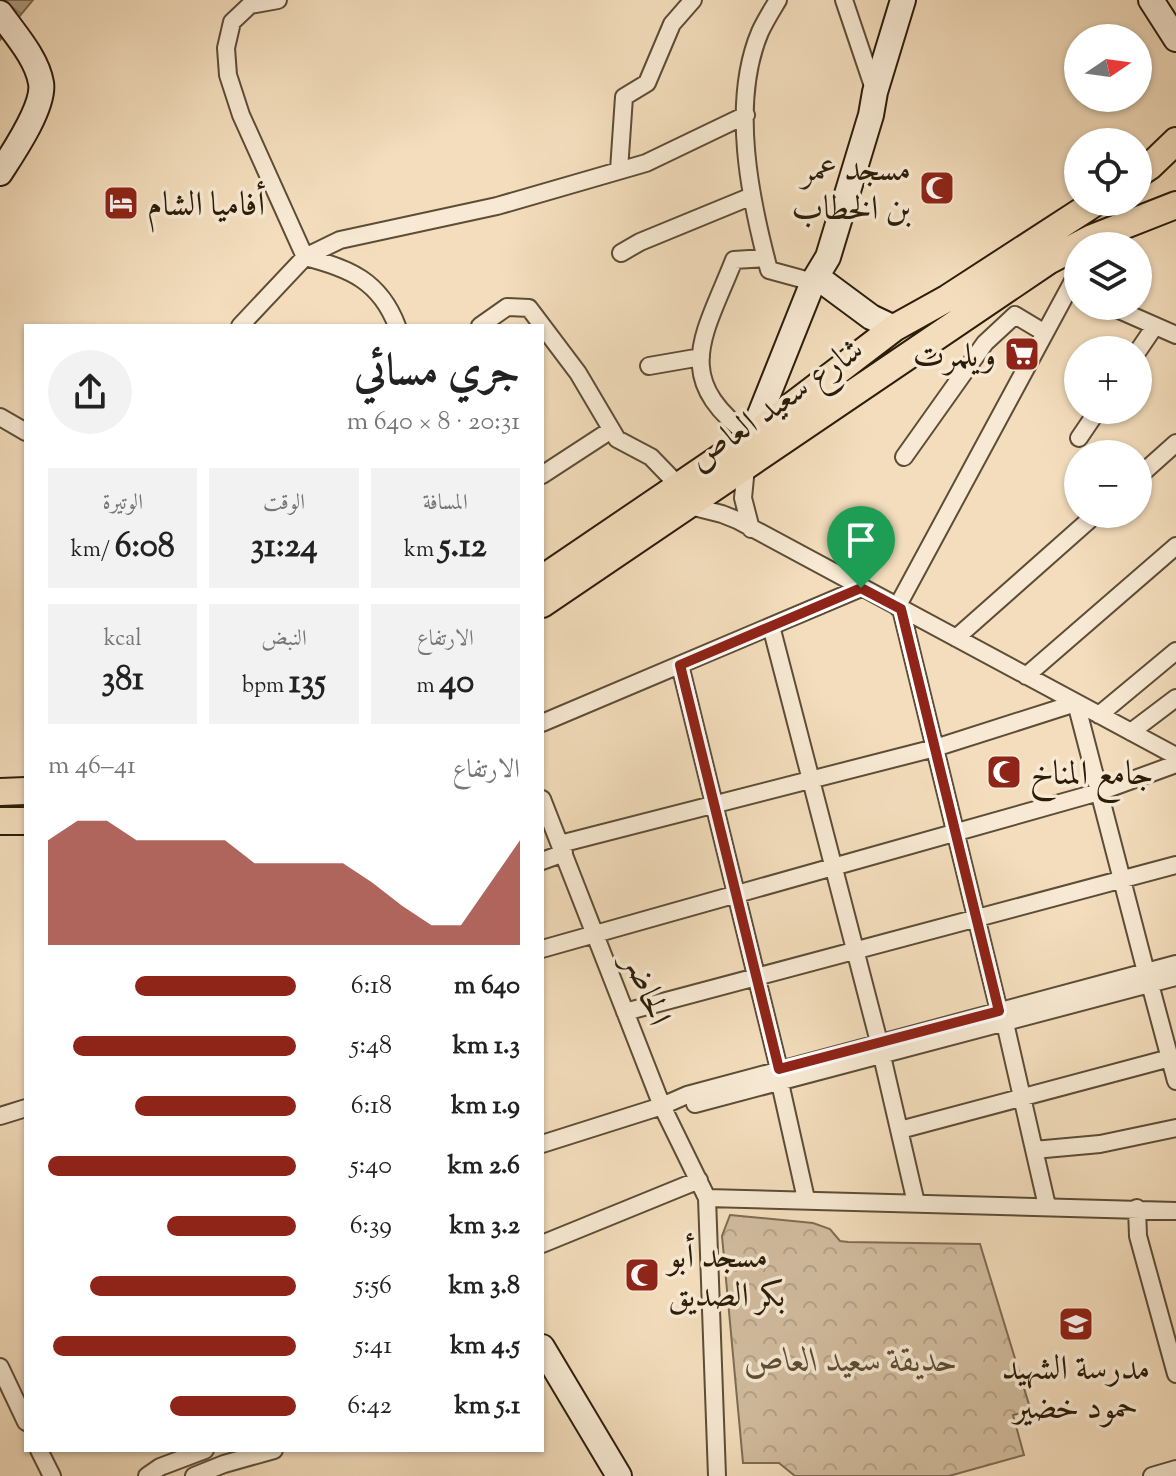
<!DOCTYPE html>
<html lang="ar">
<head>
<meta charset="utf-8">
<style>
	:root { --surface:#fff; --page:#f2f2f2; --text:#222; --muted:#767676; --accent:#8f2418 }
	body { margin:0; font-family:"Sorts Mill Goudy",Amiri,serif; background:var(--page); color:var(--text); direction:rtl; height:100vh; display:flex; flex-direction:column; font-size:30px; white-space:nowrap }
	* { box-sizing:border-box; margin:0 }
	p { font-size:26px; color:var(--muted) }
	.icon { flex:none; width:44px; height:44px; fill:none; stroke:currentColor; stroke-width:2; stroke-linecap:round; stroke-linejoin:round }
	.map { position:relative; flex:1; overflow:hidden; direction:ltr }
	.side { position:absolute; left:24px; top:324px; width:520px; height:1128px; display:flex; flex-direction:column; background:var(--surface); border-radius:0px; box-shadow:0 2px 6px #0004; direction:rtl }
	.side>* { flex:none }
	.needle { width:52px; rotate:77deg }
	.buttons { position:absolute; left:1064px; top:24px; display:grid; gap:16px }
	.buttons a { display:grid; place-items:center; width:88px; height:88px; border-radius:50%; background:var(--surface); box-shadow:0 2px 6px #0004; font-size:40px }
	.pin { position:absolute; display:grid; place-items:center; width:68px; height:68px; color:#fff; margin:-82px -34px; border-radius:50% 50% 50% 0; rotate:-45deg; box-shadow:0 0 8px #0007 }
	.pin .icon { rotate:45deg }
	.round { display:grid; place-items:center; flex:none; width:84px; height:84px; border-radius:42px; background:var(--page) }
	.summary { display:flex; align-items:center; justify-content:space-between; height:136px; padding:0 24px }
	h1 { font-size:44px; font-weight:700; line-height:60px }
	.figures { display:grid; grid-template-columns:repeat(3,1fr); gap:12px; height:136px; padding:8px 24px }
	.figures div { display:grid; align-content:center; border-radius:0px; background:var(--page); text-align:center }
	.figures b { font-size:34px; font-weight:700 }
	.figures small { font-size:22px; font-weight:400 }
	.figures p { font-size:22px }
	.chart { height:224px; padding:16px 24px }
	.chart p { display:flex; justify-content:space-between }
	.chart svg { width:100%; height:144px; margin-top:8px; fill:var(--accent); opacity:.7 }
	ul { padding:0 24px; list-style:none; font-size:26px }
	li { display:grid; grid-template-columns:128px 96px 1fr; align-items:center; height:60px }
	li i { height:20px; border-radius:10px; background:var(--accent) }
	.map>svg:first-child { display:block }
	.forest { fill:url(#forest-crowns); stroke:#7e6c54; stroke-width:2 }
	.water { fill:url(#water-waves); stroke:#7a6950; stroke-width:2 }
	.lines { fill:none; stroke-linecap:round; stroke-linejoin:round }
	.minor-casing { stroke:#5d4d36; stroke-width:20 }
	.secondary-casing { stroke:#2b1d09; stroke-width:28 }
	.primary-casing { stroke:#2b1d09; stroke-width:30 }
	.minor { stroke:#f7e9d3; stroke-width:16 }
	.secondary { stroke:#f7e9d3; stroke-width:24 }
	.primary { stroke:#f3ddbc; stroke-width:26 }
	.route-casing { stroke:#fff; stroke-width:16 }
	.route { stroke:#8f2418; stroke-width:10 }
	.labels { text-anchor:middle; stroke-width:7; stroke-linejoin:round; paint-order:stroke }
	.poi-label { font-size:34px; fill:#2b1d09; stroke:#f7e9d3; text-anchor:start }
	.street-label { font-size:34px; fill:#2b1d09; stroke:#f7e9d3 }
	.park-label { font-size:34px; font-style:italic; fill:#5d4d36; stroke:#f7e9d3 }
</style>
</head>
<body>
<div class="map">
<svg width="1176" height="1476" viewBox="0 0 1176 1476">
	<defs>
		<pattern id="forest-crowns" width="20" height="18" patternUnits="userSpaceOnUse" patternTransform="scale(2)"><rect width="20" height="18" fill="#d1bc9e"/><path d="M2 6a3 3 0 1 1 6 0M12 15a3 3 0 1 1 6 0" fill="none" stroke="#b4a187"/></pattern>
		<pattern id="water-waves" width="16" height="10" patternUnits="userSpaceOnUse" patternTransform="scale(2)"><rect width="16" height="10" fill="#af9c7f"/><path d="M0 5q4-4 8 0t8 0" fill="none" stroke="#8f7f66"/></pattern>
	</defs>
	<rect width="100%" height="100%" fill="#f3ddbc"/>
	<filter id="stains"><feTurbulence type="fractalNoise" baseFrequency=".0025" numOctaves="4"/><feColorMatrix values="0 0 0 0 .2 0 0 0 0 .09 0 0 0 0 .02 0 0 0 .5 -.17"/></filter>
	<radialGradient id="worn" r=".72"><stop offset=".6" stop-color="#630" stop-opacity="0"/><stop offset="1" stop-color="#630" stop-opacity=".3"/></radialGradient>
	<!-- forest -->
	<path class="forest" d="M730,1215L813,1223L830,1229L840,1241L848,1242L980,1244L1031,1411L1013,1415L1024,1455L949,1476H795L779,1463H743L722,1236Z"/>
	<!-- water -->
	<path class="water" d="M0,0H33L0,40Z"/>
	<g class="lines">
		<defs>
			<path id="minor" d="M278,0L250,5L232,22L226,48L228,75L241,115L305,257C349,268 380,281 397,326
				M778,0C772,10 765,21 760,32C730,103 750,199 769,270L813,282
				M844,0L875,92
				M619,170L624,97L647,83L672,24L693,0
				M621,253L640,242L752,196
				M1110,306L1176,335
				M240,326L305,257L340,240L497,206L646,163L746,115
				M480,326L507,307L529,308L578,373L617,439L651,457L680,487
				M1138,351L1155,326
				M649,366L701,357
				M0,417L26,432
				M751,437C670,378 704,336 734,260L766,258
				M1079,438L1098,410
				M904,457L985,343L1015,315L1045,333
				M746,467L743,498L751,529
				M542,475L611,430
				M1138,477L1176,443
				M690,506L722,514L737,520L1176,756
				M897,607L1073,281
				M901,609L999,1011
				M771,626L879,1042
				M956,638L1096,514
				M680,665L779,1069
				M1026,676L1176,546
				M1099,715L1176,651
				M542,723L861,588
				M1131,732L1176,698
				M542,799L662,1106L707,1198L717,1476
				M560,844L935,748L1076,703L1146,972
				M542,861L564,853
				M542,949L1099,792L1176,764
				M1150,984L1176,1081
				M625,1012L1176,865
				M1005,1023L1047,1206
				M882,1056L916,1203
				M780,1083L806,1199
				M695,1104L1176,977
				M0,1116L26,1108
				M900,1130L1170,1058
				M542,1144L662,1106L687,1095L1176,964
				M1034,1150L1100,1144L1176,1128
				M707,1198L1176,1211
				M1137,1208L1138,1236L1176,1374
				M542,1244L699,1180
				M0,1367L26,1422
				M39,1450L52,1476
				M147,1476L160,1467L205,1450
				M194,1476L224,1464L274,1450
				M1152,1476L1176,1469"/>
			<path id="secondary" d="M1151,0L1176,39
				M0,13C14,33 37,58 41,83C45,106 13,153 0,173
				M817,277L871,317L894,328
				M751,437L813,282L828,257L871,115L875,92L903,0
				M542,1347L619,1476"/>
			<path id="primary" d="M1138,174L1150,166L1176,141
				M542,579L751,437L894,328L948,298L1096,202
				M542,604L1048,261L1092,238L1176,205
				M0,792L26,791
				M0,821H26"/>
		</defs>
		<!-- minor casing -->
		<use href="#minor" class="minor-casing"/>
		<!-- secondary casing -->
		<use href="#secondary" class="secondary-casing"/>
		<!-- primary casing -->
		<use href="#primary" class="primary-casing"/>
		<!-- minor -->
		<use href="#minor" class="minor"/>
		<!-- secondary -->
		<use href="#secondary" class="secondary"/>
		<!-- primary -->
		<use href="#primary" class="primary"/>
	</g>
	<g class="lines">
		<defs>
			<path id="route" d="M861,588L901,609L999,1011L779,1069L680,665Z"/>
		</defs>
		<!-- route casing -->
		<use href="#route" class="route-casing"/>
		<!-- route -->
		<use href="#route" class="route"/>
	</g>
	<!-- icons -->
	<defs>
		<symbol id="mosque-square" viewBox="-11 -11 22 22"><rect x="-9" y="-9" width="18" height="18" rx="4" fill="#8f2418" stroke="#f7e9d3"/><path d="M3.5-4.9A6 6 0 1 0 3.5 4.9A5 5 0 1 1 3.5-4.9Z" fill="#fff"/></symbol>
		<symbol id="hotel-square" viewBox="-11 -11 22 22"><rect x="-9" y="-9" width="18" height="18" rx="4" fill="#8f2418" stroke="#f7e9d3"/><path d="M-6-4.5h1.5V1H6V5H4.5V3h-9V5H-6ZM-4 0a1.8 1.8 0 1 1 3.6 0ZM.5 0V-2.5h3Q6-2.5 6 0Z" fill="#fff"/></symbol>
		<symbol id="supermarket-square" viewBox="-11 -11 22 22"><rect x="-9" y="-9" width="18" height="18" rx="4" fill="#8f2418" stroke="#f7e9d3"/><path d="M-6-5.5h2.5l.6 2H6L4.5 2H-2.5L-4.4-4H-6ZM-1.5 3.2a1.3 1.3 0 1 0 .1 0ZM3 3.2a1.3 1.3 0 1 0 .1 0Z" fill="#fff"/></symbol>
		<symbol id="school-square" viewBox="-11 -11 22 22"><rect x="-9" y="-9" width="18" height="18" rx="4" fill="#8f2418" stroke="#f7e9d3"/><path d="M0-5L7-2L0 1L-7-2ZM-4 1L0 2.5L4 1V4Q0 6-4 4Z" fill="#fff"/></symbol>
	</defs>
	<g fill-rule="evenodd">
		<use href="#mosque-square" x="917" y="168" width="40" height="40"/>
		<use href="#hotel-square" x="101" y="183" width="40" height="40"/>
		<use href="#supermarket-square" x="1002" y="334" width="40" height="40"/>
		<use href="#mosque-square" x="984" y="752" width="40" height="40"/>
		<use href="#mosque-square" x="622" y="1255" width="40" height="40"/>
		<use href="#school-square" x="1056" y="1304" width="40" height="40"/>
	</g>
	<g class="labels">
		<!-- poi labels -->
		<g class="poi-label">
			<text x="911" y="180" text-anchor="end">مسجد عمر<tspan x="911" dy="39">بن الخطاب</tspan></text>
			<text x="147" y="215">أفاميا الشام</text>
			<text x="996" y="366" text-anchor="end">ويلمرت</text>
			<text x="1030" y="784">جامع المناخ</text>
			<text x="668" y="1267">مسجد أبو<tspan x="668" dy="39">بكر الصديق</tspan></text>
			<text x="1076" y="1379" text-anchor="middle">مدرسة الشهيد<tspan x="1076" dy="39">حمود خضير</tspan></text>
		</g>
		<!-- street labels -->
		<g class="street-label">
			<text transform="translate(775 403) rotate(-35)" y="12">شارع سعيد العاص</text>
			<text transform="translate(649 989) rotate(69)" y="12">الحاضر</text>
		</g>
		<!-- park labels -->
		<g class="park-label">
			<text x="851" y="1371">حديقة سعيد العاص</text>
		</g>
	</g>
	<rect width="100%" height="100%" filter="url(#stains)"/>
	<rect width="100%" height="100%" fill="url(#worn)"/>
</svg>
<div class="buttons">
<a><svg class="needle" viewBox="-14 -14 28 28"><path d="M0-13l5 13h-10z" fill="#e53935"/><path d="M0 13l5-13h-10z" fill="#767676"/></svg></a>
<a><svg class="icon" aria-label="locate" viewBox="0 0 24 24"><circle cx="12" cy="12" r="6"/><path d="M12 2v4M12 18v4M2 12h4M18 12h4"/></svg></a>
<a><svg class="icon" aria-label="layers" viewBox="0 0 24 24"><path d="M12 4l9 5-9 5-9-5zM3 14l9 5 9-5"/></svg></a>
<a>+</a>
<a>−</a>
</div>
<div class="pin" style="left:861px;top:588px;background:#1e9e55"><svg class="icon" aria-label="arrive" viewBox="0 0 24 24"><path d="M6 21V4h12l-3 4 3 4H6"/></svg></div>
<section class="side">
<div class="summary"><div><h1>جري مسائي</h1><p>20:31 · 8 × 640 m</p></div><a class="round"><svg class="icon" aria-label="share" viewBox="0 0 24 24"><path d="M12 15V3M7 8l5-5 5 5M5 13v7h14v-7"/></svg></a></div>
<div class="figures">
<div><p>المسافة</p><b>5.12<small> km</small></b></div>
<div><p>الوقت</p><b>31:24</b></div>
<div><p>الوتيرة</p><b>6:08<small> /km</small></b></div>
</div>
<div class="figures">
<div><p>الارتفاع</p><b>40<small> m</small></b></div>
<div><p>النبض</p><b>135<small> bpm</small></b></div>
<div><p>kcal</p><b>381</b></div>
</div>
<div class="chart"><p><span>الارتفاع</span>41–46 m</p>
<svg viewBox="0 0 160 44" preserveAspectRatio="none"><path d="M0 44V12L10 6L20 6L30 12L40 12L50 12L60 12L70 19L80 19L90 19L100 19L110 25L120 32L130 38L140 38L150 25L160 12V44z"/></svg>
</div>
<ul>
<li><b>640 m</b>6:18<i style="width:65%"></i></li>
<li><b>1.3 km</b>5:48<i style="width:90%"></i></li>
<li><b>1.9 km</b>6:18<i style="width:65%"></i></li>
<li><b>2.6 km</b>5:40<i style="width:100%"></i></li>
<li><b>3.2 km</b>6:39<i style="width:52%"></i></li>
<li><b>3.8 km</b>5:56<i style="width:83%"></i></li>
<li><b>4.5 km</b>5:41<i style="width:98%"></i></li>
<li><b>5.1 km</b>6:42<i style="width:51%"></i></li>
</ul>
</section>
</div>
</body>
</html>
